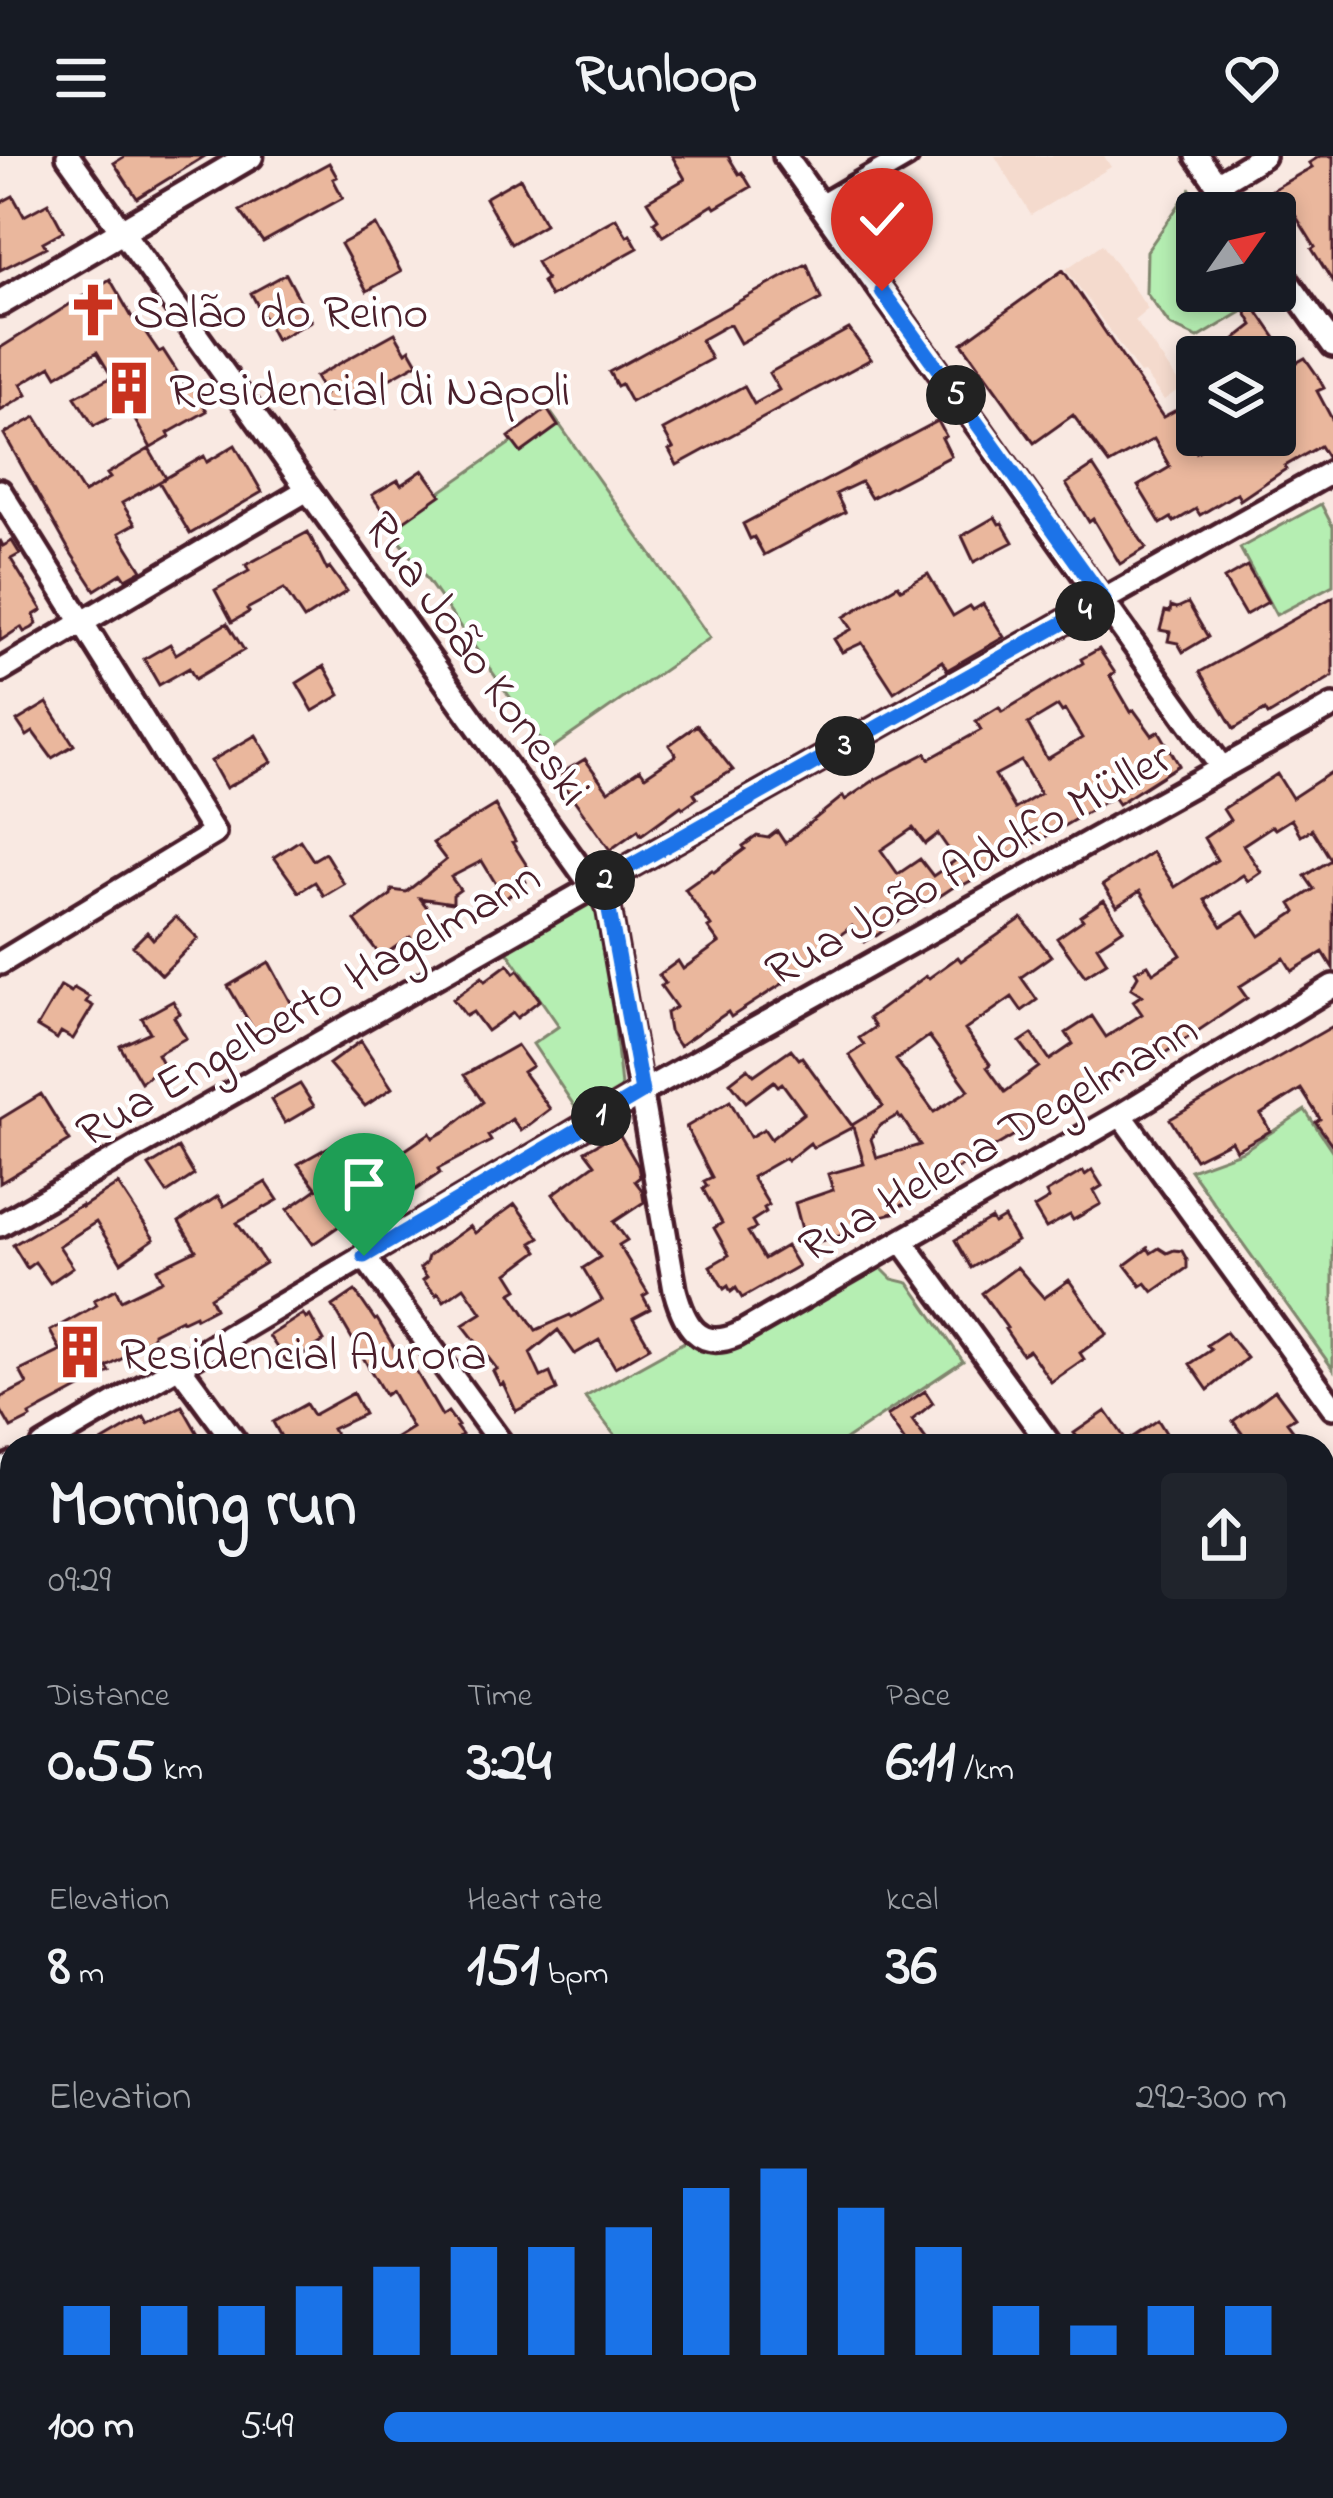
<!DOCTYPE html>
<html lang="en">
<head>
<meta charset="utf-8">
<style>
	:root { --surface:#171b24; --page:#20242c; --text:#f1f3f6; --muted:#9ea1a6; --accent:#1a73e8 }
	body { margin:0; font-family:"Indie Flower",sans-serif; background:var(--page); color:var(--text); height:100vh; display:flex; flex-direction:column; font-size:45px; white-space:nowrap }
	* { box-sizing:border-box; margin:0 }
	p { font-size:39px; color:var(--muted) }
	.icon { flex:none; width:66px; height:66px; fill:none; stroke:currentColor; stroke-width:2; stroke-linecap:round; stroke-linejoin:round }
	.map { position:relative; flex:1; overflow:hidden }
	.side { position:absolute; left:0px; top:1278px; width:1335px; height:1065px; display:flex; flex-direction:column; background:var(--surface); border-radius:36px 36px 0 0; box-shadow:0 6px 18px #0003 }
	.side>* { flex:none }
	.needle { width:78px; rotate:56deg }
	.tools { position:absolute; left:1176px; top:36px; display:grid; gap:24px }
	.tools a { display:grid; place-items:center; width:120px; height:120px; border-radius:12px; background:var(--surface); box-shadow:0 6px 18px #0003; font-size:60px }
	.pin { position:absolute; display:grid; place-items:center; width:102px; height:102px; color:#fff; margin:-123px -51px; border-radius:50% 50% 50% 0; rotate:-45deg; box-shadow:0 0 12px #0007 }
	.pin .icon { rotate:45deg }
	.km { position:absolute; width:60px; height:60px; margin:-30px; border-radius:50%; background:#222; color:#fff; font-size:33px; line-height:60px; text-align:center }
	.round { display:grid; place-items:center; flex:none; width:126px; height:126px; border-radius:12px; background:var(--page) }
	.overview { display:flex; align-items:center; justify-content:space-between; height:204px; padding:0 48px }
	h1 { font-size:66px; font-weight:700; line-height:90px }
	.figures { display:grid; grid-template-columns:repeat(3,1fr); gap:18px; height:204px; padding:12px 48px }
	.figures div { display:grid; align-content:center }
	.figures b { font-size:60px; font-weight:700 }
	.figures small { font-size:33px; font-weight:400 }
	.figures p { font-size:33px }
	.chart { height:336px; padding:24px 48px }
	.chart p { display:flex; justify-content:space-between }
	.chart svg { width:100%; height:216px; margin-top:12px; stroke:var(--accent); stroke-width:6 }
	ul { padding:0 48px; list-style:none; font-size:39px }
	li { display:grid; grid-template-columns:192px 144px 1fr; align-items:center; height:90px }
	li i { height:30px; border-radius:15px; background:var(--accent) }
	header { display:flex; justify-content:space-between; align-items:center; height:156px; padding:0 48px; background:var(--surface); font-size:54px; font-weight:700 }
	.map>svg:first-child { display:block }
	.built { fill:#f4dacd }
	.green { fill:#b5eeb2; stroke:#80866e; stroke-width:3 }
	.building { fill:#eab79d; stroke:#4a1f2b; stroke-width:3; fill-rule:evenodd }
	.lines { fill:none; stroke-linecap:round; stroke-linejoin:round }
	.minor-casing { stroke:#4a1f2b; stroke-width:30 }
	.tertiary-casing { stroke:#4a1f2b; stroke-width:33 }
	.minor { stroke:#fff; stroke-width:21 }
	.tertiary { stroke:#fff; stroke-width:24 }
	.route-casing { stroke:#fff; stroke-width:24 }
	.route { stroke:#1a73e8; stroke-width:15 }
	.labels { text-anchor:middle; stroke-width:9; stroke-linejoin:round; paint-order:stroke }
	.poi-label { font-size:48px; fill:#4a1f2b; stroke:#fff; text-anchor:start }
	.street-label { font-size:48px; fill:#4a1f2b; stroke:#fff }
</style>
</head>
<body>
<header><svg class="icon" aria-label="menu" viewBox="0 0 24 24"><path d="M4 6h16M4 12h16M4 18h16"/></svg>Runloop<svg class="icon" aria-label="heart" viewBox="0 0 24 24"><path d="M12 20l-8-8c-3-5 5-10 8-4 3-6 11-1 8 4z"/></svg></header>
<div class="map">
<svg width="1333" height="2342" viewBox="0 0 1333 2342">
	<rect width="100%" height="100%" fill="#f9e9e2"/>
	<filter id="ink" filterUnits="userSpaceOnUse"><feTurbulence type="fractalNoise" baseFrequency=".00833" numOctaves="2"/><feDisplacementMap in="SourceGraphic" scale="24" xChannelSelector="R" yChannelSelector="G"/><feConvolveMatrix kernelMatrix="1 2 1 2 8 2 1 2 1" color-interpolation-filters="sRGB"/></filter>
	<g filter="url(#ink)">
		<!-- built -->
		<path class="built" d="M995,0H1104L1111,11L1031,59Z
			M1102,88L1148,153L1135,164L1182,231L1164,244L1144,217L1140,218L1066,113Z"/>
		<!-- green -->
		<path class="green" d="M1190,33L1206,57H1197V135H1260L1265,142L1198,182L1170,169L1146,137L1147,95Z
			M552,258L710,482L548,595L390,371Z
			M1321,348L1333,371V429L1276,459L1240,392Z
			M580,744L599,751L604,764L622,940L583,963L533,888L559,870L502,788Z
			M1305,954L1333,996V1213L1190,1014L1243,995Z
			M881,1112L892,1123L909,1127L963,1205L836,1290H623L585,1241L688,1184L703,1191L744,1186Z
			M12,2125V2331H800L806,2342H9L0,2325V2132Z"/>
		<!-- building -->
		<path class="building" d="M125,0H205L137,42L114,7Z
			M672,0H728L739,18L742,16L751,31L715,52L713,49L663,80L654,66L658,63L647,45L685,23Z
			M1320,0H1333V126L1312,93L1315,91L1292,54L1286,57L1272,34L1312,11L1309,7Z
			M329,7L337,21L333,23L343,42L263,86L240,55Z
			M520,22L545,68L511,88L485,42Z
			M13,40L24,60L48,47L63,75L43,86L46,91L0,114V47Z
			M616,62L627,80L630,78L638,92L550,141L542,126L546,123L536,106Z
			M376,69L401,116L367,135L341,88Z
			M807,108L821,143L740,187L730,169L726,170L701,184L711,203L631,246L621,228L617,230L609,216Z
			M1063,114L1163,261L1180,252L1183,258L1197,250V296L1226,279H1275V201L1265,189L1247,201L1235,183L1253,169L1245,155L1253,149L1294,208L1305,202L1317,219L1324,232L1317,235L1333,265V300L1327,301L1320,290L1285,310L1286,313L1240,344L1237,337L1200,359L1196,353L1174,366L1171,362L1161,368L1138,330L1170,311L1154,283L1109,308L1073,259L1034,287L962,187Z
			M286,118L311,165L276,184L251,137Z
			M110,123L133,163L135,161L159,196L163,194L189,234L193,231L207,255L168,277L170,281L151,292L128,252L94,270L75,241L112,221L97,196L57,220L51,210L21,228L27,239L0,255V192Z
			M849,173L871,203L677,309L669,294L673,292L663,274L744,230L754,248L779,234L769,217Z
			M395,177L406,196L410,193L418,207L330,256L321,241L325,238L315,221Z
			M547,253L558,270L521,297L509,281Z
			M36,261L84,337L110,322L107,318L149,293L166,322L122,347L135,368L119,377L142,414L126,423L122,417L95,434L69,394L4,278Z
			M938,265L946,280L942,282L951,300L871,342L861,326L836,338L845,356L764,399L754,381L750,383L743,368Z
			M235,289L262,336L190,378L159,326L204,300L207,306Z
			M1093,310L1146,392L1120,408L1093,363L1089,366L1066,328Z
			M423,314L441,339L394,372L372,339L398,324L401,329Z
			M995,361L999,368L1002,367L1013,386L974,406L962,380Z
			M308,376L327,414L330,412L347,435L304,463L284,433L247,453L249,456L232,466L215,434L249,415L246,409Z
			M0,384L3,390L12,385L20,398L11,403L42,454L34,459L37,468L32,472L24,476L21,471L0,485Z
			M1247,410L1268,446L1245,459L1224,423Z
			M928,418L953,460L970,450L973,454L983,448L1004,481L947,514L942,505L894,536L862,487L842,496L834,483L852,473L844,461L898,429L901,433Z
			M1333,441V520L1268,559L1265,554L1234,573L1200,516Z
			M1188,447L1208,481L1183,496L1178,487L1168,485L1170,476L1160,474L1165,455L1170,456L1171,450L1177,452Z
			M227,467L244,494L195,523L189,512L159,529L144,503L170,488L176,498Z
			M1099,493L1115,517L1110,520L1131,556L1134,554L1152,579L1159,575L1179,609L1118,648L1113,641L1013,700L1011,697L976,722L963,729L961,726L925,750L922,747L876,780L874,779L864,786L852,770L815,798L819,804L731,861L728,856L679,890L669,875L666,857L676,851L661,830L665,827L659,819L678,805L683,813L719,787L708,772L711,770L685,733L712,714L714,716L745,693L743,690L757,680L768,682L777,675L785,687L843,640L845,644L876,623L926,597L929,603L981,574L976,565L999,551L1002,556L1083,507L1081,503ZM1058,550L1062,556L1065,554L1082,582L1047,603L1028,568ZM1021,605L1040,638L1015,653L995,619ZM913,672L925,688L938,678L956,704L933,720L920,703L898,718L881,694Z
			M324,510L340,539L313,555L297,527Z
			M47,547L74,589L52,602L33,576L27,580L17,565Z
			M697,569L733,614L694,637L697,642L683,652L681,650L641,679L638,674L610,694L557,620L585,603L608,635L640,613L645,620L676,599L669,589Z
			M256,579L272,606L226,632L211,605Z
			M1333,615V812L1323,796L1292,815L1284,802L1239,831L1247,842L1141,913L1136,906L1097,932L1099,935L1071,955L1064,947L1021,981L1018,977L932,1028L935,1033L921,1037L922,1044L899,1050L901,1055L877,1061L880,1069L806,1089L795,1047L833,1034L828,1018L864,1008L853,971L813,992L810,987L787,1005L785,1002L752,1021L769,1049L764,1052L766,1056L752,1065L756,1072L748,1076L764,1103L786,1090L798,1110L742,1142L736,1132L731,1136L728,1130L724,1133L710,1110L729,1099L714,1072L722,1067L703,1033L707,1030L704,1025L712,1021L686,971L730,945L750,981L764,973L771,983L804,957L782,927L778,930L774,925L746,946L730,926L748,912L754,919L791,893L799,903L802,901L853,971L852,969L883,950L849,899L864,889L859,882L875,871L869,862L926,820L929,822L958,801L961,805L1022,762L1051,800L1021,821L1037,844L1022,855L1012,841L965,874L990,908L987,911L1005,936L1039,911L1020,886L1032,878L1050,904L1073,888L1066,877L1092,860L1106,881L1142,858L1133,845L1142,839L1131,832L1138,820L1135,815L1148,809L1153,817L1181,799L1140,735L1117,750L1103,729L1152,696L1175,731L1217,704L1204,682L1230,664L1223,653L1277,618L1292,642ZM1291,663L1301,680L1312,673L1331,704L1305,720L1314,733L1291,748L1296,756L1260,780L1244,756L1222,770L1205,744L1243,719L1248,725L1261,716L1243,689L1272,670L1275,673ZM929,880L969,934L934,956L896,904ZM898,959L900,963L902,962L920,989L877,1002L871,983L879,970Z
			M495,649L515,685L512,686L531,716L523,721L526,726L505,743L482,705L451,721L460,734L453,739V747L420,742L435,762L431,764L438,774L417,790L410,781L381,801L355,765L391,739L392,734L406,736L425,721L446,704L433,687Z
			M300,684L313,704L325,697L344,728L324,740L315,726L299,736L274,701Z
			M1104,744L1123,773L1097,790L1107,806L1085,820L1057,782L1083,764L1080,760Z
			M176,761L198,782L162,819L133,790L147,776L153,783Z
			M269,806L295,854L255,876L228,830Z
			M508,808L514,817L518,814L540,844L517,862L513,857L487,875L473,856L466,860L453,843L482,821L485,825Z
			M61,830L71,836L74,832L89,841L86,846L93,850L73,883L61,876L57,883L37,871Z
			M173,845L180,857L174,861L186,882L157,898L163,909L141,926L120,890L150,876L142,862Z
			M1333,870V990L1316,966L1320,963L1301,933L1261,958L1270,975L1236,994L1231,985L1195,1003L1170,963Z
			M361,885L392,932L365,950L329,908Z
			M517,889L532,910L523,916L550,953L521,975L512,963L488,980L491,985L438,1013L440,1017L380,1058L377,1053L352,1068L350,1065L342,1068L313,1088L288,1053L317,1033L298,1008L334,988L345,1007L376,988L388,1006L430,977L433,982L447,974L483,946L464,919Z
			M300,928L314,950L285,967L271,944Z
			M41,938L70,985L0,1027V963Z
			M618,976L638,1010L640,1021L635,1025L642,1034L644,1046L614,1066L627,1084L619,1089L648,1137L643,1140L650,1153L633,1162L650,1191L615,1211L599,1184L575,1198L558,1174L530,1197L541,1221L550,1217L557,1234L516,1255L503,1227L500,1229L493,1215L497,1213L463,1169L482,1157L464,1131L444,1145L438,1137L436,1139L423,1124L427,1121L420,1112L426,1107L428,1100L470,1070L475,1077L515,1048L540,1082L532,1087L538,1095L508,1117L518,1133L511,1137L536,1174L570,1159L572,1161L602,1144L583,1112L600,1101L553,1038L595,1008L585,995Z
			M178,992L194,1019L167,1037L149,1010Z
			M1092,1014L1102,1030L1094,1035L1101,1048L1073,1064L1070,1059L1046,1072L1034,1052L1049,1043L1046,1037L1083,1015L1085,1019Z
			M266,1026L278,1044L237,1067L265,1107L210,1141L215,1152L196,1162L195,1159L182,1165L181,1163L153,1177V1182L141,1187L143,1191L107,1211L110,1216L30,1259L31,1262L11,1272L0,1253V1242L27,1228L20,1215L61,1195L50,1175L97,1149L94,1144L116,1133L121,1144L162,1124L157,1113L196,1094L179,1066L218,1040L224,1050Z
			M118,1028L154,1083L121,1106L96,1066L59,1090L73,1111L50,1127L35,1106L27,1112L13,1089L81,1049L82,1051Z
			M1004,1062L1017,1085L971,1112L955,1084L991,1063L994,1068Z
			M1148,1092L1151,1097L1159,1092L1167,1097L1174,1094L1182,1095L1187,1104V1112L1153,1136L1146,1127L1141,1130L1125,1109Z
			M1017,1111L1044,1142L1069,1124L1107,1178L1080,1197L1084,1203L1051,1226L1029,1194L1022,1198L1005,1173L1007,1172L982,1137Z
			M355,1135L375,1164L377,1163L397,1196L403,1193L442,1260L448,1256L458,1270L456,1271L462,1279L459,1281L461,1283L451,1290H383L412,1272L391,1235L385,1239L333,1150Z
			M303,1158L306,1163L310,1160L324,1185L288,1208L269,1180Z
			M1226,1176L1247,1202L1208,1234L1190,1208L1211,1194L1207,1189Z
			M1275,1234L1295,1261L1287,1266L1305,1290H1251L1233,1265Z
			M925,1235L933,1247L912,1264L931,1290H908L887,1260Z
			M353,1237L364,1258L332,1273L341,1290H286L273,1266L306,1248L313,1259Z
			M182,1250L205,1290H95L144,1261L148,1268Z
			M1106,1255L1127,1285L1158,1264L1166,1277L1150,1290H1084L1074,1277Z"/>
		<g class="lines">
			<defs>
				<path id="minor" d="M68,0L593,731L604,743L609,754L675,1134C684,1167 698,1196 737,1179L1121,959L1333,830
					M785,0L1222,612
					M1197,0L1238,57
					M1217,28L1263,0
					M821,50L907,0
					M1275,108L1333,189
					M0,335L214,677L0,807
					M0,515L307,334
					M1121,959L1333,1251
					M0,1069L593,731L1333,315
					M903,1086L1051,1290
					M364,1100L503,1290
					M179,1210L238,1290
					M43,1290L642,936L1333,550
					M0,1316L12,1308
					M1323,1665L1333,1679
					M0,1686L12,1703
					M0,1966L12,1959
					M1323,2018L1333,2032
					M1262,2331L1270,2342"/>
				<path id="tertiary" d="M0,147L250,0"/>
			</defs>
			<!-- minor casing -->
			<use href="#minor" class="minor-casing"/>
			<!-- tertiary casing -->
			<use href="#tertiary" class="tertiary-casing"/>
			<!-- minor -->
			<use href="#minor" class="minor"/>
			<!-- tertiary -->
			<use href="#tertiary" class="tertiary"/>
		</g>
	</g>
	<g class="lines" filter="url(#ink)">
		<defs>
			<path id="route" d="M364,1100L642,936L609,754L604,743L593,731L1104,444L882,135"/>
		</defs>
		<!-- route casing -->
		<use href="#route" class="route-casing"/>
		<!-- route -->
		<use href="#route" class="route"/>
	</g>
	<!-- icons -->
	<defs>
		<symbol id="church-bare" viewBox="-9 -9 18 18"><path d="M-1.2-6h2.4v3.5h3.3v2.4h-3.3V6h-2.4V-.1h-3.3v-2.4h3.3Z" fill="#c8321e" stroke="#fff" stroke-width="2.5" paint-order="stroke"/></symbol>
		<symbol id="building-bare" viewBox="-9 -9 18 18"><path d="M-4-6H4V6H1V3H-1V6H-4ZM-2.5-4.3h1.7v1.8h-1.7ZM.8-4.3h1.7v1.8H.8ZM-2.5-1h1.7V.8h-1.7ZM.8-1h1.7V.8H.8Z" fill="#c8321e" stroke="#fff" stroke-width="2.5" paint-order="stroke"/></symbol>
	</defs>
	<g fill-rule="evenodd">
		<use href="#church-bare" x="55" y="116" width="76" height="76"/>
		<use href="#building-bare" x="91" y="194" width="76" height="76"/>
		<use href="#building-bare" x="42" y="1158" width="76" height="76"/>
	</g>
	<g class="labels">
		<!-- poi labels -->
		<g class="poi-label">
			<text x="133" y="171">Salão do Reino</text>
			<text x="169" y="249">Residencial di Napoli</text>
			<text x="120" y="1213">Residencial Aurora</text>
		</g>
		<!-- street labels -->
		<g class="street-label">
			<text transform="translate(479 501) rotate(54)" y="17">Rua João Koneski</text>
			<text transform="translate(967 706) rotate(-29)" y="17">Rua João Adolfo Müller</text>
			<text transform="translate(307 846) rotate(-30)" y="17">Rua Engelberto Hagelmann</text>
			<text transform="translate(997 980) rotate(-30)" y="17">Rua Helena Degelmann</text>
		</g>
	</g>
</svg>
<div class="tools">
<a><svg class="needle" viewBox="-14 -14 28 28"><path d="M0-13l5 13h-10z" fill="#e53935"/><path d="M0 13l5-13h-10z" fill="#9ea1a6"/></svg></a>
<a><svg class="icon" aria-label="layers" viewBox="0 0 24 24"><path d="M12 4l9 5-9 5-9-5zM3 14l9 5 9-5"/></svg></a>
</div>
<div class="pin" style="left:364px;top:1100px;background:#1e9e55"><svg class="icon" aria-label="arrive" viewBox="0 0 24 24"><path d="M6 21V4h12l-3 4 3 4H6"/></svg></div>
<div class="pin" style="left:882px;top:135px;background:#d93025"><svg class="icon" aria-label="check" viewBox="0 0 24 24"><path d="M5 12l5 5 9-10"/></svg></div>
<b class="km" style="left:601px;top:960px">1</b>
<b class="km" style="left:605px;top:724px">2</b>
<b class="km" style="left:845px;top:590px">3</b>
<b class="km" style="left:1085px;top:455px">4</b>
<b class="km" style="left:956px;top:239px">5</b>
<section class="side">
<div class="overview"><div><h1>Morning run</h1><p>09:29</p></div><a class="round"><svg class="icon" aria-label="share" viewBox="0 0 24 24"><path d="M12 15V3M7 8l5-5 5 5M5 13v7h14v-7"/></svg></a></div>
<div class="figures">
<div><p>Distance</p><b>0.55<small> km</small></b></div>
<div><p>Time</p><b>3:24</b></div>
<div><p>Pace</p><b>6:11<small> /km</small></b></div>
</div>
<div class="figures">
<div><p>Elevation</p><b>8<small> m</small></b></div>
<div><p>Heart rate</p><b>151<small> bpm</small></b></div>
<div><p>kcal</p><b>36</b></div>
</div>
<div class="chart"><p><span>Elevation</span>292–300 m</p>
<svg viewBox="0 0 160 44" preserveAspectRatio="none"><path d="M5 44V34M15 44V34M25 44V34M35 44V30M45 44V26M55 44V22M65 44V22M75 44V18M85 44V10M95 44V6M105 44V14M115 44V22M125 44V34M135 44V38M145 44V34M155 44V34"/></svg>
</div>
<ul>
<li><b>100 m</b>5:49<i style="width:100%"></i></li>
</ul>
</section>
</div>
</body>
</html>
